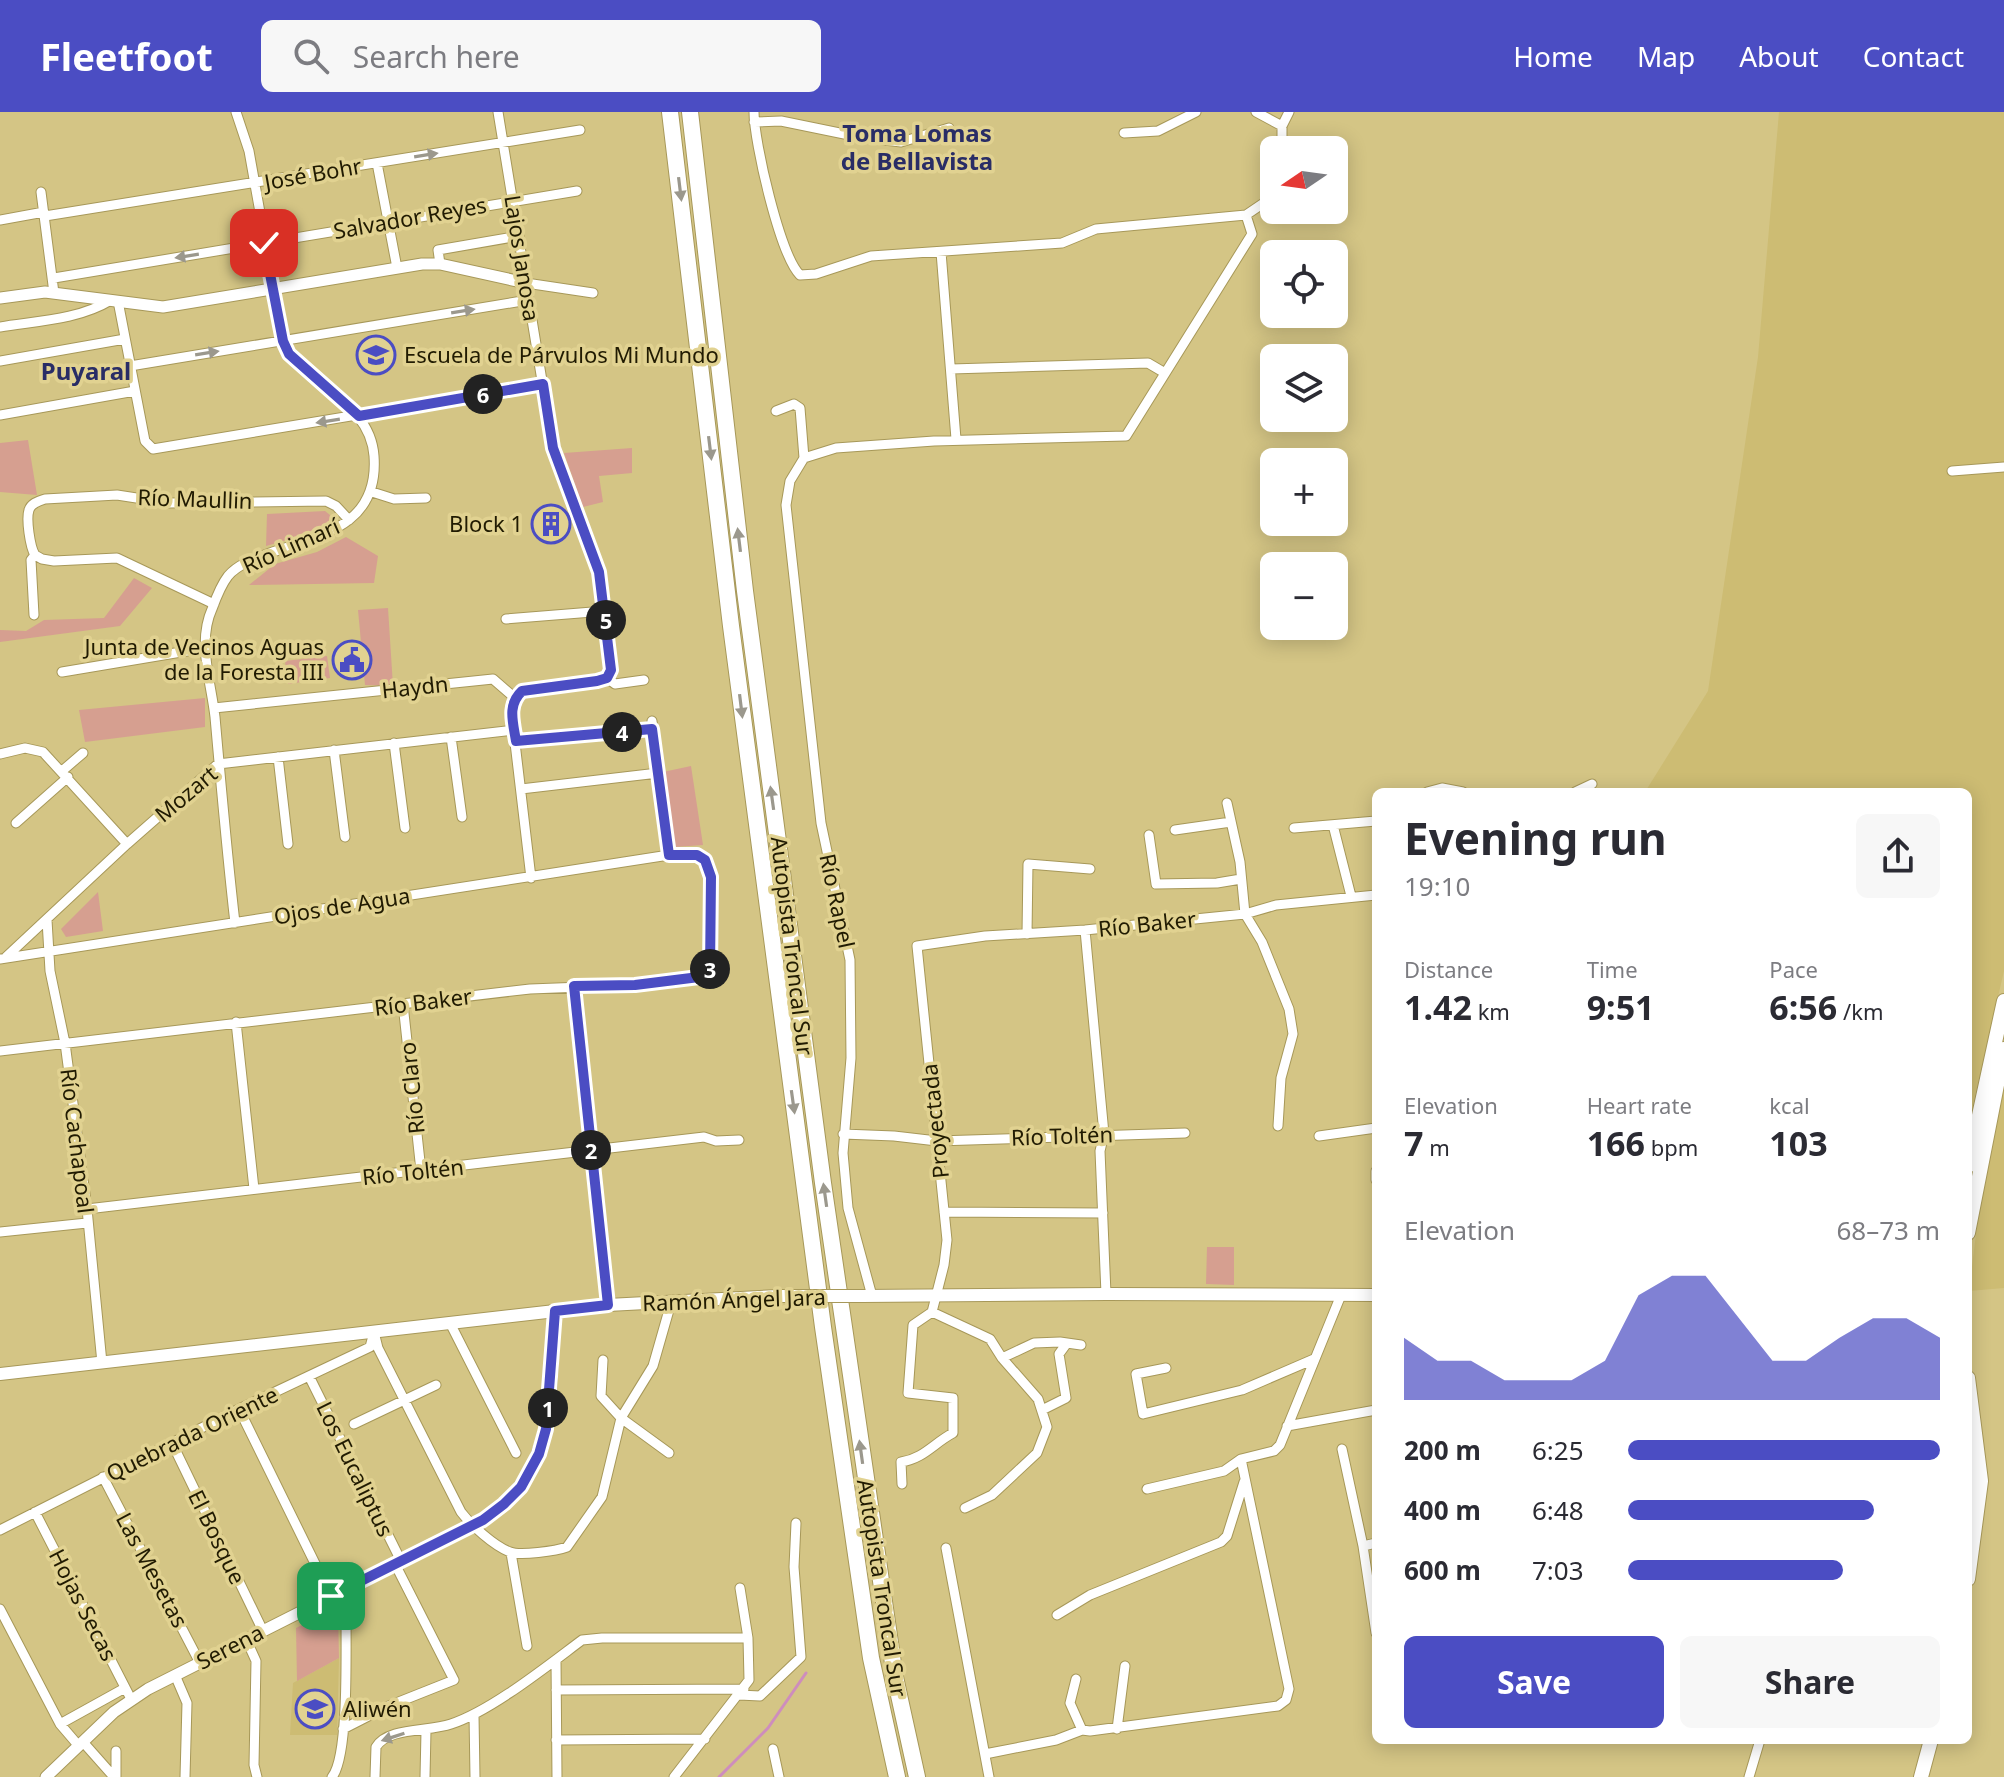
<!DOCTYPE html>
<html lang="en">
<head>
<meta charset="utf-8">
<style>
	:root { --surface:#fff; --page:#f7f7f7; --text:#2b2b33; --muted:#7c7c81; --accent:#4b4dc3 }
	body { margin:0; font-family:"Noto Sans",sans-serif; background:var(--page); color:var(--text); height:100vh; display:flex; flex-direction:column; font-size:30px; white-space:nowrap }
	* { box-sizing:border-box; margin:0 }
	p { font-size:26px; color:var(--muted) }
	.icon { flex:none; width:44px; height:44px; fill:none; stroke:currentColor; stroke-width:2; stroke-linecap:round; stroke-linejoin:round }
	.map { position:relative; flex:1; overflow:hidden }
	.panel { position:absolute; left:1372px; top:676px; width:600px; height:956px; display:flex; flex-direction:column; background:var(--surface); border-radius:12px; box-shadow:0 4px 20px #0003 }
	.panel>* { flex:none }
	.needle { width:52px; rotate:257deg }
	.controls { position:absolute; left:1260px; top:24px; display:grid; gap:16px }
	.controls a { display:grid; place-items:center; width:88px; height:88px; border-radius:12px; background:var(--surface); box-shadow:0 4px 20px #0003; font-size:40px }
	.pin { position:absolute; display:grid; place-items:center; width:68px; height:68px; color:#fff; margin:-34px; border-radius:16px; box-shadow:0 4px 12px #0006 }
	.km { position:absolute; width:40px; height:40px; margin:-20px; border-radius:50%; background:#222; color:#fff; font-size:22px; line-height:40px; text-align:center }
	.round { display:grid; place-items:center; flex:none; width:84px; height:84px; border-radius:12px; background:var(--page) }
	.headline { display:flex; align-items:center; justify-content:space-between; height:136px; padding:0 32px }
	h1 { font-size:44px; font-weight:700; line-height:60px }
	.figures { display:grid; grid-template-columns:repeat(3,1fr); gap:12px; height:136px; padding:8px 32px }
	.figures div { display:grid; align-content:center }
	.figures b { font-size:34px; font-weight:700 }
	.figures small { font-size:22px; font-weight:400 }
	.figures p { font-size:22px }
	.chart { height:224px; padding:16px 32px }
	.chart p { display:flex; justify-content:space-between }
	.chart svg { width:100%; height:144px; margin-top:8px; fill:var(--accent); opacity:.7 }
	.button { display:flex; gap:16px; margin-top:auto; padding:16px 32px }
	.button a { flex:1; height:92px; border-radius:12px; background:var(--accent); color:#fff; font-size:32px; font-weight:700; line-height:92px; text-align:center }
	.button a+a { background:var(--page); color:var(--text) }
	ul { padding:0 32px; list-style:none; font-size:26px }
	li { display:grid; grid-template-columns:128px 96px 1fr; align-items:center; height:60px }
	li i { height:20px; border-radius:10px; background:var(--accent) }
	header { display:flex; align-items:center; gap:48px; box-sizing:border-box; height:112px; padding:0 40px; background:var(--accent); color:#fff }
	header strong { font-size:38px }
	nav { display:flex; gap:44px; margin-inline-start:auto; font-size:28px }
	.search { width:560px; height:72px; background:var(--page); display:flex; align-items:center; gap:20px; box-sizing:border-box; padding:0 28px; border-radius:12px; color:var(--muted); font-size:30px }
	.map>svg:first-child { display:block }
	.built { fill:#cdbc73 }
	.green { fill:#d69f90 }
	.lines { fill:none; stroke-linecap:round; stroke-linejoin:round }
	.stream { stroke:#ce8dbd; stroke-width:3 }
	.minor-casing { stroke:#a79859; stroke-width:11 }
	.tertiary-casing { stroke:#a79859; stroke-width:13 }
	.secondary-casing { stroke:#a79859; stroke-width:14 }
	.primary-casing { stroke:#a79859; stroke-width:16 }
	.motorway-casing { stroke:#a79859; stroke-width:18 }
	.minor { stroke:#fff; stroke-width:9 }
	.tertiary { stroke:#fff; stroke-width:11 }
	.secondary { stroke:#fff; stroke-width:12 }
	.primary { stroke:#fff; stroke-width:14 }
	.motorway { stroke:#fff; stroke-width:16 }
	.secondary-bridge-casing { stroke:#a79859; stroke-width:14; stroke-linecap:butt }
	.secondary-bridge { stroke:#fff; stroke-width:12 }
	.oneway { fill:#9b988d }
	.route-casing { stroke:#fff; stroke-width:16 }
	.route { stroke:#4b4dc3; stroke-width:10 }
	.labels { text-anchor:middle; stroke-width:7; stroke-linejoin:round; paint-order:stroke }
	.street-label { font-size:22px; fill:#211b02; stroke:#e1d291 }
	.poi-label { font-size:22px; fill:#211b02; stroke:#e1d291; text-anchor:start }
	.neighbourhood-label { font-size:24px; font-weight:bold; fill:#292d66; stroke:#e1d291 }
</style>
</head>
<body>
<header>
<strong>Fleetfoot</strong>
<div class="search"><svg class="icon" aria-label="search" viewBox="0 0 24 24"><circle cx="10" cy="10" r="6"/><path d="M15 15l6 6"/></svg>Search here</div>
<nav><a>Home</a><a>Map</a><a>About</a><a>Contact</a></nav>
</header>
<div class="map">
<svg width="2004" height="1665" viewBox="0 0 2004 1665">
	<rect width="100%" height="100%" fill="#d4c585"/>
	<!-- built -->
	<path class="built" d="M1779,0H2004V859L1968,1014V680H1645L1708,579L1758,245Z
		M2004,976V1176L1969,1179L1985,1049Z
		M339,1546L337,1623H290L293,1571Z"/>
	<!-- green -->
	<path class="green" d="M28,328L37,383L0,380V331Z
		M632,336V361L599,364L603,390L583,395L564,341Z
		M325,399L335,407L318,419L266,434L267,402Z
		M346,425L378,444L374,471L249,473L275,452L317,440Z
		M134,466L152,476L120,514L0,530V518L26,519L44,508L104,506Z
		M388,496L393,574L365,573L358,498Z
		M327,544L330,566L288,572L285,549Z
		M205,586V615L85,630L79,598Z
		M691,654L703,733L674,735L663,660Z
		M98,780L103,819L66,825L61,817Z
		M1207,1135H1234V1173L1206,1172Z
		M332,1498L338,1501L339,1546L297,1569L296,1516Z"/>
	<g class="lines">
		<!-- stream -->
		<path class="stream" d="M719,1665L768,1616L806,1561"/>
		<defs>
			<path id="minor" d="M498,0L553,336L599,460L611,558L607,566
				M754,0C754,30 780,143 800,163L816,162L871,144L1062,131L1096,117L1246,103L1252,122L1126,324L934,329L836,336L804,346L790,369L786,393L821,711L850,848L851,946L843,1041L848,1096L872,1184
				M1256,0L1282,14
				M754,10L781,9L859,25L901,30L949,16
				M1124,21L1158,19L1196,0
				M1282,38V14L1289,0
				M377,51L397,156
				M41,80L54,181
				M1246,103L1274,84
				M45,104L580,18
				M0,108L44,100
				M941,140L956,327
				M440,152L438,138L519,124
				M54,166L577,79
				M526,171L593,181
				M118,189L145,329L153,337L543,272
				M0,215C37,209 78,208 111,188
				M0,249L125,227
				M130,254L528,188
				M951,257L1148,251L1165,261
				M776,299L794,292L800,296L804,346
				M0,303L135,279
				M1952,359L2004,355
				M372,380L394,387L426,386
				M35,443C30,435 26,407 29,398C31,391 39,389 45,387L117,383L169,391L326,389L336,394L349,408
				M35,443L42,447L54,449L117,446L214,492
				M34,503L31,448L35,443
				M506,507L605,499
				M62,560L205,536
				M607,566L615,572L644,568
				M515,586L511,597L531,766
				M515,586L522,579L597,569L607,566
				M214,596L493,567L515,586
				M652,609L669,743
				M451,625L462,705
				M516,629L652,617
				M394,631L405,716
				M334,638L345,725
				M0,642L25,636L43,640L127,732
				M278,645L288,732
				M62,659L83,641
				M521,677L658,661
				M1427,680L1442,676L1463,680
				M1575,680L1592,672
				M1227,691L1240,750L1245,802L1262,830L1289,897L1293,922L1281,966L1278,1014
				M16,711L68,665
				M1333,713L1351,784
				M1294,716L1376,709
				M1175,718L1231,710
				M1149,723L1156,772L1217,771L1241,767
				M47,808L50,859L65,931L87,1097L102,1251
				M235,811C227,742 221,673 215,605C211,570 197,530 212,497C216,486 221,473 228,464C238,452 256,446 270,441C323,423 379,413 374,344C370,287 304,276 283,229L249,39L236,0
				M1085,818L1104,1022L1100,1039L1106,1182
				M1027,822L1028,752L1090,757
				M6,845L127,732L218,652L514,618
				M0,847L669,743H697L705,748L711,765L710,859L707,864L635,873L530,877L0,939
				M574,874L608,1193
				M403,892L421,1059
				M236,910L254,1077
				M843,1022L894,1024L937,1029L1185,1021
				M1319,1024L1376,1016
				M1376,1059V1068
				M87,1097L704,1025L716,1029L739,1028
				M944,1100L1103,1101
				M0,1120L87,1111
				M450,1211L516,1341
				M374,1220L378,1236L461,1400C471,1413 494,1434 510,1440C520,1444 556,1439 567,1435L602,1385L621,1306L653,1254L671,1191
				M1002,1246L1034,1231L1060,1230L1081,1233
				M603,1248L601,1284L621,1306L669,1341
				M1166,1256L1136,1262L1143,1302L1242,1278L1314,1247
				M309,1264L401,1449
				M239,1297L331,1484
				M1042,1298L1066,1286L1059,1242L1067,1231
				M354,1312L436,1273
				M1287,1314L1376,1298
				M172,1331L263,1519
				M1342,1337L1363,1434L1376,1521
				M103,1365L200,1551
				M902,1372L901,1350C923,1347 934,1331 953,1321V1286L908,1281L913,1213L932,1200
				M1147,1377L1224,1359L1241,1347
				M965,1396L992,1383L1037,1341L1047,1315L1038,1287L1002,1246L990,1227L932,1200L944,1153L947,1128L917,834L985,824L1085,818L1245,802L1276,793L1376,783
				M35,1400L131,1587
				M0,1418L239,1297L370,1235L373,1224
				M1363,1434L1376,1431
				M946,1436L989,1665
				M511,1441L527,1534
				M0,1497L60,1612L78,1633
				M1057,1503L1090,1483L1221,1430L1227,1424L1244,1370
				M246,1527L256,1549L254,1653L257,1665
				M556,1548L557,1665
				M175,1563L187,1591L185,1665
				M1076,1567L1070,1591L1082,1618L1090,1619L1278,1594L1286,1588L1289,1577L1241,1347L1274,1339L1280,1333L1341,1183
				M556,1578L744,1577
				M739,1583L760,1584L801,1545L794,1455L796,1411
				M474,1603L475,1665
				M60,1612L125,1576
				M343,1617L386,1595L454,1568L395,1452
				M1117,1617L1125,1554
				M556,1628L705,1627
				M83,1630L114,1665
				M773,1637L779,1665
				M985,1642L1056,1628L1082,1618
				M116,1665V1639
				M332,1665C351,1642 345,1513 346,1477
				M375,1665L376,1635C388,1615 428,1620 451,1612C491,1599 547,1554 582,1528L602,1526H748
				M425,1665L426,1619
				M674,1665L749,1568L748,1526L740,1476
				M1749,1665L1760,1628"/>
			<path id="tertiary" d="M0,186L45,180L163,195L422,152H440L526,171
				M46,1665L114,1600L148,1577L483,1408C559,1359 549,1279 555,1199"/>
			<path id="secondary" d="M862,1184L1106,1182L1376,1183
				M0,1262L608,1193L778,1184"/>
			<path id="primary" d="M1968,1054L2004,889
				M1968,1121L2004,937
				M1968,1266L1981,1369L1968,1467
				M1968,1354V1382
				M1921,1665L1931,1628"/>
			<path id="motorway" d="M670,0L731,514L823,1215L871,1546L897,1665
				M690,0L745,479L823,1071L895,1565L917,1665"/>
		</defs>
		<!-- minor casing -->
		<use href="#minor" class="minor-casing"/>
		<!-- tertiary casing -->
		<use href="#tertiary" class="tertiary-casing"/>
		<!-- secondary casing -->
		<use href="#secondary" class="secondary-casing"/>
		<!-- primary casing -->
		<use href="#primary" class="primary-casing"/>
		<!-- motorway casing -->
		<use href="#motorway" class="motorway-casing"/>
		<!-- minor -->
		<use href="#minor" class="minor"/>
		<!-- tertiary -->
		<use href="#tertiary" class="tertiary"/>
		<!-- secondary -->
		<use href="#secondary" class="secondary"/>
		<!-- primary -->
		<use href="#primary" class="primary"/>
		<!-- motorway -->
		<use href="#motorway" class="motorway"/>
		<defs>
			<path id="secondary-bridge" d="M778,1184H862"/>
		</defs>
		<!-- secondary-bridge casing -->
		<use href="#secondary-bridge" class="secondary-bridge-casing"/>
		<!-- secondary-bridge -->
		<use href="#secondary-bridge" class="secondary-bridge"/>
	</g>
	<!-- one-way arrows -->
	<defs><path id="oneway-solid" d="M-6-.8H1V-3.2L6.5 0L1 3.2V.8H-6Z" transform="scale(2)"/></defs>
	<g class="oneway">
		<use href="#oneway-solid" transform="translate(426 43) rotate(-9)"/>
		<use href="#oneway-solid" transform="translate(680 77) rotate(83)"/>
		<use href="#oneway-solid" transform="translate(187 144) rotate(171)"/>
		<use href="#oneway-solid" transform="translate(463 199) rotate(-9)"/>
		<use href="#oneway-solid" transform="translate(207 241) rotate(-9)"/>
		<use href="#oneway-solid" transform="translate(328 309) rotate(171)"/>
		<use href="#oneway-solid" transform="translate(710 336) rotate(83)"/>
		<use href="#oneway-solid" transform="translate(739 428) rotate(-97)"/>
		<use href="#oneway-solid" transform="translate(741 594) rotate(83)"/>
		<use href="#oneway-solid" transform="translate(772 686) rotate(-98)"/>
		<use href="#oneway-solid" transform="translate(793 990) rotate(82)"/>
		<use href="#oneway-solid" transform="translate(825 1083) rotate(-98)"/>
		<use href="#oneway-solid" transform="translate(861 1340) rotate(-98)"/>
		<use href="#oneway-solid" transform="translate(393 1625) rotate(162)"/>
	</g>
	<g class="lines">
		<defs>
			<path id="route" d="M264,131L283,229L289,242L359,304L543,272L553,336L599,460L611,558L607,566L597,569L522,579C507,593 513,610 516,629L652,617L669,743H697L705,748L711,765L710,859L707,864L635,873L574,874L608,1193L555,1199L546,1317L539,1342L521,1375L504,1392L483,1408L331,1484"/>
		</defs>
		<!-- route casing -->
		<use href="#route" class="route-casing"/>
		<!-- route -->
		<use href="#route" class="route"/>
	</g>
	<!-- icons -->
	<defs>
		<symbol id="school-ring" viewBox="-11 -11 22 22"><circle r="9.5" fill="#e1d291" stroke="#4b4dc3" stroke-width="1.5"/><path d="M0-5L7-2L0 1L-7-2ZM-4 1L0 2.5L4 1V4Q0 6-4 4Z" fill="#4b4dc3"/></symbol>
		<symbol id="building-ring" viewBox="-11 -11 22 22"><circle r="9.5" fill="#e1d291" stroke="#4b4dc3" stroke-width="1.5"/><path d="M-4-6H4V6H1V3H-1V6H-4ZM-2.5-4.3h1.7v1.8h-1.7ZM.8-4.3h1.7v1.8H.8ZM-2.5-1h1.7V.8h-1.7ZM.8-1h1.7V.8H.8Z" fill="#4b4dc3"/></symbol>
		<symbol id="civic-ring" viewBox="-11 -11 22 22"><circle r="9.5" fill="#e1d291" stroke="#4b4dc3" stroke-width="1.5"/><path d="M-.6-6.5H3V-4.5H.6V-3L4-1V1h2V6H-6V1h2V-1L-.6-3ZM-1.2 2.5V6h2.4V2.5Z" fill="#4b4dc3"/></symbol>
	</defs>
	<g fill-rule="evenodd">
		<use href="#school-ring" x="354" y="221" width="44" height="44"/>
		<use href="#building-ring" x="529" y="390" width="44" height="44"/>
		<use href="#civic-ring" x="330" y="526" width="44" height="44"/>
		<use href="#school-ring" x="293" y="1575" width="44" height="44"/>
	</g>
	<g class="labels">
		<!-- street labels -->
		<g class="street-label">
			<text transform="translate(313 62) rotate(-10)" y="8">José Bohr</text>
			<text transform="translate(410 106) rotate(-10)" y="8">Salvador Reyes</text>
			<text transform="translate(522 146) rotate(81)" y="8">Lajos Janosa</text>
			<text transform="translate(195 387) rotate(2)" y="8">Río Maullin</text>
			<text transform="translate(291 434) rotate(-24)" y="8">Río Limarí</text>
			<text transform="translate(415 575) rotate(-6)" y="8">Haydn</text>
			<text transform="translate(186 682) rotate(-40)" y="8">Mozart</text>
			<text transform="translate(837 789) rotate(78)" y="8">Río Rapel</text>
			<text transform="translate(342 794) rotate(-9)" y="8">Ojos de Agua</text>
			<text transform="translate(1147 812) rotate(-6)" y="8">Río Baker</text>
			<text transform="translate(792 834) rotate(83)" y="8">Autopista Troncal Sur</text>
			<text transform="translate(423 890) rotate(-7)" y="8">Río Baker</text>
			<text transform="translate(412 976) rotate(-96)" y="8">Río Claro</text>
			<text transform="translate(935 1009) rotate(-96)" y="8">Proyectada</text>
			<text transform="translate(1062 1024) rotate(-2)" y="8">Río Toltén</text>
			<text transform="translate(77 1029) rotate(83)" y="8">Río Cachapoal</text>
			<text transform="translate(413 1060) rotate(-6)" y="8">Río Toltén</text>
			<text transform="translate(734 1188) rotate(-2)" y="8">Ramón Ángel Jara</text>
			<text transform="translate(192 1322) rotate(-26)" y="8">Quebrada Oriente</text>
			<text transform="translate(355 1357) rotate(64)" y="8">Los Eucaliptus</text>
			<text transform="translate(217 1425) rotate(64)" y="8">El Bosque</text>
			<text transform="translate(152 1458) rotate(62)" y="8">Las Mesetas</text>
			<text transform="translate(882 1476) rotate(81)" y="8">Autopista Troncal Sur</text>
			<text transform="translate(83 1493) rotate(63)" y="8">Hojas Secas</text>
			<text transform="translate(230 1535) rotate(-27)" y="8">Serena</text>
		</g>
		<!-- poi labels -->
		<g class="poi-label">
			<text x="404" y="251">Escuela de Párvulos Mi Mundo</text>
			<text x="523" y="420" text-anchor="end">Block 1</text>
			<text x="324" y="543" text-anchor="end">Junta de Vecinos Aguas<tspan x="324" dy="25">de la Foresta III</tspan></text>
			<text x="343" y="1605">Aliwén</text>
		</g>
		<!-- neighbourhood labels -->
		<g class="neighbourhood-label">
			<text x="917" y="30">Toma Lomas<tspan x="917" dy="28">de Bellavista</tspan></text>
			<text x="86" y="268">Puyaral</text>
		</g>
	</g>
</svg>
<div class="controls">
<a><svg class="needle" viewBox="-14 -14 28 28"><path d="M0-13l5 13h-10z" fill="#e53935"/><path d="M0 13l5-13h-10z" fill="#7c7c81"/></svg></a>
<a><svg class="icon" aria-label="locate" viewBox="0 0 24 24"><circle cx="12" cy="12" r="6"/><path d="M12 2v4M12 18v4M2 12h4M18 12h4"/></svg></a>
<a><svg class="icon" aria-label="layers" viewBox="0 0 24 24"><path d="M12 4l9 5-9 5-9-5zM3 14l9 5 9-5"/></svg></a>
<a>+</a>
<a>−</a>
</div>
<div class="pin" style="left:331px;top:1484px;background:#1e9e55"><svg class="icon" aria-label="arrive" viewBox="0 0 24 24"><path d="M6 21V4h12l-3 4 3 4H6"/></svg></div>
<div class="pin" style="left:264px;top:131px;background:#d93025"><svg class="icon" aria-label="check" viewBox="0 0 24 24"><path d="M5 12l5 5 9-10"/></svg></div>
<b class="km" style="left:548px;top:1296px">1</b>
<b class="km" style="left:591px;top:1038px">2</b>
<b class="km" style="left:710px;top:857px">3</b>
<b class="km" style="left:622px;top:620px">4</b>
<b class="km" style="left:606px;top:508px">5</b>
<b class="km" style="left:483px;top:282px">6</b>
<section class="panel">
<div class="headline"><div><h1>Evening run</h1><p>19:10</p></div><a class="round"><svg class="icon" aria-label="share" viewBox="0 0 24 24"><path d="M12 15V3M7 8l5-5 5 5M5 13v7h14v-7"/></svg></a></div>
<div class="figures">
<div><p>Distance</p><b>1.42<small> km</small></b></div>
<div><p>Time</p><b>9:51</b></div>
<div><p>Pace</p><b>6:56<small> /km</small></b></div>
</div>
<div class="figures">
<div><p>Elevation</p><b>7<small> m</small></b></div>
<div><p>Heart rate</p><b>166<small> bpm</small></b></div>
<div><p>kcal</p><b>103</b></div>
</div>
<div class="chart"><p><span>Elevation</span>68–73 m</p>
<svg viewBox="0 0 160 44" preserveAspectRatio="none"><path d="M0 44V25L10 32L20 32L30 38L40 38L50 38L60 32L70 12L80 6L90 6L100 19L110 32L120 32L130 25L140 19L150 19L160 25V44z"/></svg>
</div>
<ul>
<li><b>200 m</b>6:25<i style="width:100%"></i></li>
<li><b>400 m</b>6:48<i style="width:79%"></i></li>
<li><b>600 m</b>7:03<i style="width:69%"></i></li>
</ul>
<div class="button"><a>Save</a><a>Share</a></div>
</section>
</div>
</body>
</html>
